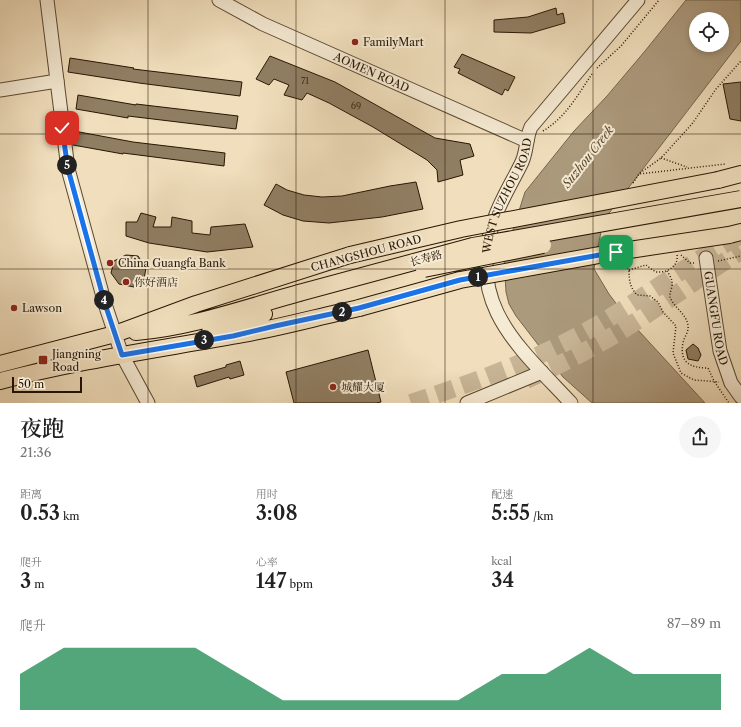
<!DOCTYPE html>
<html lang="zh">
<head>
<meta charset="utf-8">
<style>
	:root { --surface:#fff; --page:#f6f6f6; --text:#222; --muted:#767676; --accent:#0b8043 }
	body { margin:0; font-family:"Libre Caslon Text","Noto Serif SC",serif; background:var(--page); color:var(--text); height:100vh; display:flex; flex-direction:column; font-size:15px; white-space:nowrap }
	* { box-sizing:border-box; margin:0 }
	p { font-size:13px; color:var(--muted) }
	.icon { flex:none; width:22px; height:22px; fill:none; stroke:currentColor; stroke-width:2; stroke-linecap:round; stroke-linejoin:round }
	.map { position:relative; height:403px; overflow:hidden }
	.side { display:flex; flex-direction:column; background:var(--surface); flex:1 }
	.side>* { flex:none }
	.controls { position:absolute; left:689px; top:12px; display:grid; gap:8px }
	.controls a { display:grid; place-items:center; width:40px; height:40px; border-radius:50%; background:var(--surface); box-shadow:0 2px 6px #0003; font-size:20px }
	.scale { position:absolute; left:12px; bottom:10px; width:70px; box-sizing:border-box; padding-left:4px; border:2px solid #281603; border-top:0; font-size:11px; line-height:14px; white-space:nowrap; color:#281603; -webkit-text-stroke:3px #f5ead3; paint-order:stroke }
	.pin { position:absolute; display:grid; place-items:center; width:34px; height:34px; color:#fff; margin:-17px; border-radius:8px; box-shadow:0 2px 6px #0006 }
	.km { position:absolute; width:20px; height:20px; margin:-10px; border-radius:50%; background:#222; color:#fff; font-size:11px; line-height:20px; text-align:center }
	.round { display:grid; place-items:center; flex:none; width:42px; height:42px; border-radius:21px; background:var(--page) }
	.head { display:flex; align-items:center; justify-content:space-between; height:68px; padding:0 20px }
	h1 { font-size:22px; font-weight:600; line-height:30px }
	.stats { display:grid; grid-template-columns:repeat(3,1fr); gap:6px; height:68px; padding:4px 20px }
	.stats div { display:grid; align-content:center }
	.stats b { font-size:20px; font-weight:600 }
	.stats small { font-size:11px; font-weight:400 }
	.stats p { font-size:11px }
	.chart { height:112px; padding:8px 20px }
	.chart p { display:flex; justify-content:space-between }
	.chart svg { width:100%; height:72px; margin-top:4px; fill:var(--accent); opacity:.7 }
	.map>svg:first-child { display:block }
	.water { fill:#ac9a7d; stroke:#77654c; fill-rule:evenodd }
	.building { fill:#907e63; stroke:#281603 }
	.lines { fill:none; stroke-linecap:round; stroke-linejoin:round }
	.highway-tunnel { stroke:#c8b697; stroke-width:18; stroke-dasharray:18 9; stroke-linecap:butt }
	.minor-casing { stroke:#5a4831; stroke-width:15 }
	.major-casing { stroke:#281603; stroke-width:18 }
	.path { stroke:#281603; stroke-width:1.5; stroke-dasharray:1 2; stroke-linecap:butt }
	.minor { stroke:#f5ead3; stroke-width:13 }
	.major { stroke:#f0debc; stroke-width:16 }
	.major-bridge-casing { stroke:#281603; stroke-width:18; stroke-linecap:butt }
	.major-bridge { stroke:#f0debc; stroke-width:16 }
	.route-casing { stroke:#fff; stroke-width:8 }
	.route { stroke:#1a73e8; stroke-width:5 }
	.grid { fill:none; stroke:#281603; stroke-width:1; stroke-opacity:0.55 }
	.poi-dot { fill:#8f2418; stroke:#f5ead3; stroke-width:1.5 }
	.labels { text-anchor:middle; stroke-width:4; stroke-linejoin:round; paint-order:stroke }
	.number-label { font-size:9px; fill:#42301b }
	.poi-label { font-size:11px; fill:#281603; stroke:#f5ead3; text-anchor:start }
	.street-label { font-size:11px; fill:#281603; stroke:#f5ead3 }
	.water-label { font-size:12px; font-style:italic; fill:#5d4b34; stroke:#f5ead3 }
</style>
</head>
<body>
<div class="map">
<svg width="741" height="403" viewBox="0 0 741 403">
	<rect width="100%" height="100%" fill="#f0debc"/>
	<filter id="stains"><feTurbulence type="fractalNoise" baseFrequency=".005" numOctaves="4"/><feColorMatrix values="0 0 0 0 .2 0 0 0 0 .09 0 0 0 0 .02 0 0 0 .5 -.17"/></filter>
	<radialGradient id="worn" r=".72"><stop offset=".6" stop-color="#630" stop-opacity="0"/><stop offset="1" stop-color="#630" stop-opacity=".3"/></radialGradient>
	<!-- water -->
	<path class="water" d="M686,0H741V41L603,221L594,269L609,294L627,318L705,403H592L563,377L516,316L509,304L506,292L504,258L525,192L574,131L607,96L645,51ZM696,19H722V45H696Z"/>
	<!-- building -->
	<path class="building" d="M556,8L557,15L563,13L565,23L531,33L494,32V20L528,17Z
		M462,54L515,77L508,91L505,89L502,95L458,73L460,69L454,67Z
		M270,56L335,82L435,138L470,144L474,156L460,160L463,175L438,182L437,170L427,160L373,127L329,103L307,93L302,100L284,95L289,85L274,79L269,85L256,79Z
		M70,58L134,68L133,69L242,82L240,96L139,83L68,72Z
		M741,82V121L730,119L723,84Z
		M78,95L136,105V104L238,116L236,129L128,116V118L76,109Z
		M74,131L133,142L225,153L224,166L123,153V154L73,145L72,139Z
		M416,182L423,209L382,217L329,223L303,221L283,215L264,205L276,184L287,190L304,195L322,197L342,196L390,186Z
		M141,213L156,217L153,227H171L172,217L192,221V233L210,235L211,227L245,224L253,247L207,252L149,243L126,236V222H137Z
		M126,255L138,256L146,268L144,279L134,287L119,284L111,273L114,261Z
		M693,344L698,348L701,355L698,361L688,359L686,350Z
		M368,350L381,402L376,403H294L286,372Z
		M240,361L244,375L230,379L229,377L197,387L194,376L226,367V365Z"/>
	<g class="lines">
		<!-- highway-tunnel -->
		<path class="highway-tunnel" d="M526,380C557,366 587,351 616,334C659,308 699,277 741,251
			M411,403C478,381 545,357 606,320C651,293 694,260 741,235"/>
		<defs>
			<g id="minor">
				<path d="M47,0L68,169L105,304L122,355L148,403"/>
				<path id="s1" d="M219,0L263,24L527,141"/>
				<path d="M0,90L57,81"/>
				<path id="s2" d="M706,258L720,351L731,383L741,397"/>
				<path d="M467,403L542,372"/>
				<path id="s3" d="M571,403C519,347 465,304 494,220C501,199 513,181 522,162C527,151 526,138 531,127L638,0"/>
			</g>
			<path id="major" d="M718,180L741,174
				M729,235L741,232
				M136,332C192,327 245,308 299,293
				M210,332L264,314
				M0,364L115,334L196,304L350,255
				M0,381C76,361 154,350 232,336C275,329 317,317 359,308"/>
		</defs>
		<!-- minor casing -->
		<use href="#minor" class="minor-casing"/>
		<!-- major casing -->
		<use href="#major" class="major-casing"/>
		<!-- path -->
		<path class="path" d="M597,68L621,46L659,0
			M543,131C566,117 577,96 592,74
			M661,158L687,167
			M640,173L661,158L692,124L716,89L741,61
			M633,183L639,174L725,164
			M681,255L690,263H695
			M718,261L741,256
			M623,264L629,270C629,281 630,287 637,295L650,296L658,302L663,312L676,326L673,353L681,373L694,380L719,382
			M629,270L646,265C649,267 653,271 657,272C667,273 679,266 677,255
			M667,271C669,274 672,279 672,282C673,287 669,293 670,297C674,308 687,314 688,326C689,332 684,337 683,343C679,363 691,368 708,368L714,381L729,403"/>
		<!-- minor -->
		<use href="#minor" class="minor"/>
		<!-- major -->
		<use href="#major" class="major"/>
		<defs>
			<path id="major-bridge" d="M350,255L461,229L718,180
				M424,269L543,245
				M299,293L473,246L741,199
				M359,308L460,280L616,252L729,235"/>
		</defs>
		<!-- major-bridge casing -->
		<use href="#major-bridge" class="major-bridge-casing"/>
		<!-- major-bridge -->
		<use href="#major-bridge" class="major-bridge"/>
	</g>
	<g class="lines">
		<defs>
			<path id="route" d="M62,128L68,169L105,304L122,355L233,336L275,326L359,308L460,280L616,252"/>
		</defs>
		<!-- route casing -->
		<use href="#route" class="route-casing"/>
		<!-- route -->
		<use href="#route" class="route"/>
	</g>
	<!-- grid -->
	<path class="grid" d="M148,0V403M296,0V403M445,0V403M593,0V403M0,134H741M0,269H741"/>
	<!-- markers -->
	<g class="poi-dot">
		<circle cx="355" cy="42" r="4"/>
		<circle cx="110" cy="263" r="4"/>
		<circle cx="126" cy="282" r="4"/>
		<circle cx="14" cy="308" r="4"/>
		<rect x="38" y="355" width="10" height="10" rx="2"/>
		<circle cx="333" cy="387" r="4"/>
	</g>
	<g class="labels">
		<!-- number labels -->
		<g class="number-label">
			<text x="305" y="84">71</text>
			<text x="356" y="109">69</text>
		</g>
		<!-- poi labels -->
		<g class="poi-label">
			<text x="363" y="46">FamilyMart</text>
			<text x="118" y="267">China Guangfa Bank</text>
			<text x="134" y="286">你好酒店</text>
			<text x="22" y="312">Lawson</text>
			<text x="52" y="358">Jiangning<tspan x="52" dy="13">Road</tspan></text>
			<text x="341" y="391">城耀大厦</text>
		</g>
		<!-- street labels -->
		<g class="street-label">
			<text dy="4" stroke="none"><textPath href="#s1" startOffset="169">AOMEN ROAD</textPath></text>
			<text dy="4" stroke="none"><textPath href="#s3" startOffset="240">WEST SUZHOU ROAD</textPath></text>
			<text transform="translate(366 253) rotate(-15)" y="4">CHANGSHOU ROAD</text>
			<text transform="translate(426 258) rotate(-15)" y="4">长寿路</text>
			<text dy="4" stroke="none"><textPath href="#s2" startOffset="61">GUANGFU ROAD</textPath></text>
		</g>
		<!-- water labels -->
		<g class="water-label">
			<text transform="translate(588 157) rotate(-52)" y="4">Suzhou Creek</text>
		</g>
	</g>
	<rect width="100%" height="100%" filter="url(#stains)"/>
	<rect width="100%" height="100%" fill="url(#worn)"/>
</svg>
<div class="controls">
<a><svg class="icon" aria-label="locate" viewBox="0 0 24 24"><circle cx="12" cy="12" r="6"/><path d="M12 2v4M12 18v4M2 12h4M18 12h4"/></svg></a>
</div>
<div class="scale">50 m</div>
<div class="pin" style="left:616px;top:252px;background:#1e9e55"><svg class="icon" aria-label="arrive" viewBox="0 0 24 24"><path d="M6 21V4h12l-3 4 3 4H6"/></svg></div>
<div class="pin" style="left:62px;top:128px;background:#d93025"><svg class="icon" aria-label="check" viewBox="0 0 24 24"><path d="M5 12l5 5 9-10"/></svg></div>
<b class="km" style="left:478px;top:277px">1</b>
<b class="km" style="left:342px;top:312px">2</b>
<b class="km" style="left:204px;top:340px">3</b>
<b class="km" style="left:104px;top:300px">4</b>
<b class="km" style="left:67px;top:165px">5</b>
</div>
<section class="side">
<div class="head"><div><h1>夜跑</h1><p>21:36</p></div><a class="round"><svg class="icon" aria-label="share" viewBox="0 0 24 24"><path d="M12 15V3M7 8l5-5 5 5M5 13v7h14v-7"/></svg></a></div>
<div class="stats">
<div><p>距离</p><b>0.53<small> km</small></b></div>
<div><p>用时</p><b>3:08</b></div>
<div><p>配速</p><b>5:55<small> /km</small></b></div>
</div>
<div class="stats">
<div><p>爬升</p><b>3<small> m</small></b></div>
<div><p>心率</p><b>147<small> bpm</small></b></div>
<div><p>kcal</p><b>34</b></div>
</div>
<div class="chart"><p><span>爬升</span>87–89 m</p>
<svg viewBox="0 0 160 44" preserveAspectRatio="none"><path d="M0 44V22L10 6L20 6L30 6L40 6L50 22L60 38L70 38L80 38L90 38L100 38L110 22L120 22L130 6L140 22L150 22L160 22V44z"/></svg>
</div>
</section>
</body>
</html>
